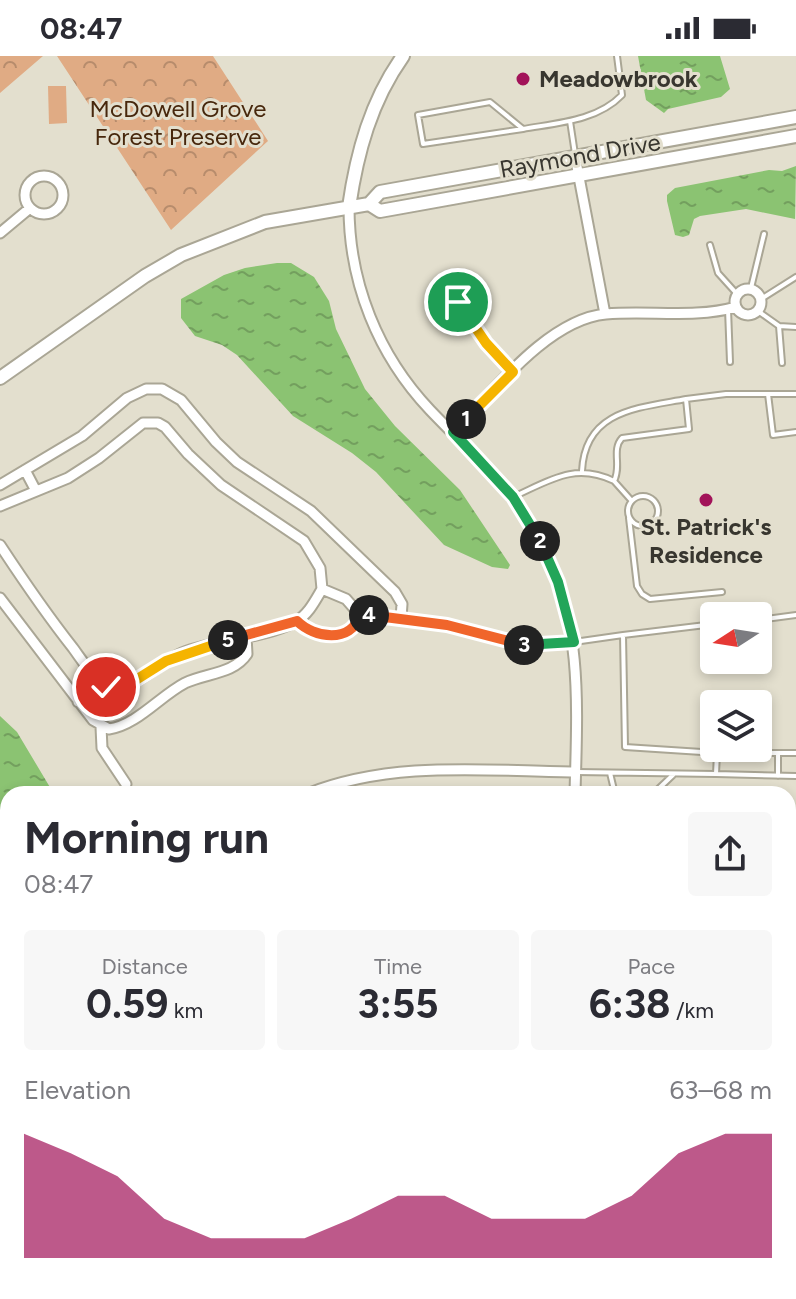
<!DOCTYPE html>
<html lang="en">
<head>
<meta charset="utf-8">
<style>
	:root { --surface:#fff; --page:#f7f7f7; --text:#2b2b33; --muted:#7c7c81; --accent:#a21359 }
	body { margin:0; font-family:Figtree,sans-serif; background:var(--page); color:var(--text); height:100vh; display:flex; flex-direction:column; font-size:30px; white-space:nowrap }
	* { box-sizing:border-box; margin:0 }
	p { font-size:26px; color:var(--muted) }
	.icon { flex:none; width:44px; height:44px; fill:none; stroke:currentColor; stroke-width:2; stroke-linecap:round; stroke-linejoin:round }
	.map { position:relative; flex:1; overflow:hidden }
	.sheet { position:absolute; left:0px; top:730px; width:796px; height:514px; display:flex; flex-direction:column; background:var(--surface); border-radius:24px 24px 0 0; box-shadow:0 4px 12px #0003 }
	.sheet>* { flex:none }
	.needle { width:52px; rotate:258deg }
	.tools { position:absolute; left:700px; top:546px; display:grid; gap:16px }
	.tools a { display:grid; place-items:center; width:72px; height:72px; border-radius:8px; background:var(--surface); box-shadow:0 4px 12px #0003; font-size:40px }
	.pin { position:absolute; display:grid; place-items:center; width:68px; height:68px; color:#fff; margin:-34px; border:4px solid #fff; border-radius:50%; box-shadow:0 2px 8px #0007 }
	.km { position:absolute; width:40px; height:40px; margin:-20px; border-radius:50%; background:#222; color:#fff; font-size:22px; line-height:40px; text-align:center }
	.round { display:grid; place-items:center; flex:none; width:84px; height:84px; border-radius:8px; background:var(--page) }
	.head { display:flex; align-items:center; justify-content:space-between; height:136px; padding:0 24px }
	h1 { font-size:44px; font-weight:700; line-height:60px }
	.figures { display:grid; grid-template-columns:repeat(3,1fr); gap:12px; height:136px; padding:8px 24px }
	.figures div { display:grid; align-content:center; border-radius:8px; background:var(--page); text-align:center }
	.figures b { font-size:40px; font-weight:700 }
	.figures small { font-size:22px; font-weight:400 }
	.figures p { font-size:22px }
	.chart { height:224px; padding:16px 24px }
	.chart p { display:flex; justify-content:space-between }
	.chart svg { width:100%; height:144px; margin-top:8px; fill:var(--accent); opacity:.7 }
	.status { display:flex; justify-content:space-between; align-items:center; height:56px; padding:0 40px; background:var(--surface); direction:ltr }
	.status svg { height:22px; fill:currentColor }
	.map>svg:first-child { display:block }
	.park { fill:url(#park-crowns) }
	.pitch { fill:#e0ab84 }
	.water { fill:url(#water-ripples) }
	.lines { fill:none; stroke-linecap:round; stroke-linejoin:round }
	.lane-casing { stroke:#aaa695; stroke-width:8 }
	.street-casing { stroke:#aaa695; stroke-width:13 }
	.secondary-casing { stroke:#aaa695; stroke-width:16 }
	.lane { stroke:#fff; stroke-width:4 }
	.street { stroke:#fff; stroke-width:9 }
	.secondary { stroke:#fff; stroke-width:12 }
	.split-1-casing { stroke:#fff; stroke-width:16 }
	.split-2-casing { stroke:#fff; stroke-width:16 }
	.split-3-casing { stroke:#fff; stroke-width:16 }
	.split-4-casing { stroke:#fff; stroke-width:16 }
	.split-5-casing { stroke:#fff; stroke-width:16 }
	.split-6-casing { stroke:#fff; stroke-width:16 }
	.split-1 { stroke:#f5b400; stroke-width:10 }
	.split-2 { stroke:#22a559; stroke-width:10 }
	.split-3 { stroke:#22a559; stroke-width:10 }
	.split-4 { stroke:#f0652b; stroke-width:10 }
	.split-5 { stroke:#f0652b; stroke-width:10 }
	.split-6 { stroke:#f5b400; stroke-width:10 }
	.poi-dot { fill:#a21359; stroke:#e3dfce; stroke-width:3 }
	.labels { text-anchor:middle; stroke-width:6; stroke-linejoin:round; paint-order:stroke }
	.poi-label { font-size:24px; font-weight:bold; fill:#38362f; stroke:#e3dfce; text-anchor:start }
	.park-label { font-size:24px; fill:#47270c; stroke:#e3dfce }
	.street-label { font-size:24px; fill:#38362f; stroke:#e3dfce }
</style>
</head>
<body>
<div class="status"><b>08:47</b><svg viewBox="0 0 49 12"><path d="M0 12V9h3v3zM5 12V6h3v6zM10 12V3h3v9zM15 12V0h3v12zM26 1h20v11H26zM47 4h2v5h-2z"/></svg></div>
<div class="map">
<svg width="796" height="1243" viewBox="0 0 796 1243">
	<defs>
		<pattern id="park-crowns" width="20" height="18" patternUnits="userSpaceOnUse" patternTransform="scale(2)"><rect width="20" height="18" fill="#e0ab84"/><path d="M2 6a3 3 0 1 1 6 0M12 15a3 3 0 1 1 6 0" fill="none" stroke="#b78c6c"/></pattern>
		<pattern id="water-ripples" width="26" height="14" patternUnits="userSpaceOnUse" patternTransform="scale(2)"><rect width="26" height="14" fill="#8bc372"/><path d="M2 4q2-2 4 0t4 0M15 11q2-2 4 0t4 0" fill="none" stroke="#739f5e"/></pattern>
	</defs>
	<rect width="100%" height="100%" fill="#e3dfce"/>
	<!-- park -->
	<path class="park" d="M0,0H43L0,37Z
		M57,0H213L268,85L171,174Z
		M796,874V1045L788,1049V879Z"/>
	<!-- pitch -->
	<path class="pitch" d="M48,30H66L67,67L49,68Z"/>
	<!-- water -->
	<path class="water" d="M638,0H720L730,33L721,41L668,53L664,57L646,44Z
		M796,110L795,163L746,153L700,160L694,163L689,179L683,181L675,179L667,145V139L675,132L769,114L782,115Z
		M277,207H291L314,221L329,245L336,273L365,333L395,370L460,434L510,509L508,513L492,511L444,489L376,416L352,397L293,360L237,299L222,289L195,280L181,262V243L224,219L245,212Z
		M0,660L17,676L54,738H8V813L0,811Z"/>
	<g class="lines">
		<defs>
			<path id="lane" d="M570,65L575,98
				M523,73L423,88L418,59L490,46L523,73C557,67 597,65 622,39L617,0
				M710,189L718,217L737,238
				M751,232L764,178
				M761,243L796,221
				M728,253L730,306
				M758,255L779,270L796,271
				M779,270L782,307
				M768,338L773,379L796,376
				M582,415C585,354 638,352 686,343
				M614,425L631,444
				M628 455a15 15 0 1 1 30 0a15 15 0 1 1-30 0Z
				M513,441C549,425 574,406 614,425C622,410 611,394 622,382L689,373L686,343L726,338H796
				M629,462L637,530L642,538L650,543L722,536
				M758,564L796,559
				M714,568L623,579L625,691L717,697H796
				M574,586L623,579
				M576,716L716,718L717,697
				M610,717L615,738
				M716,718L796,720
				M778,720V697
				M653,738L674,718
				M788,844L796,842
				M788,1172L796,1167
				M724,1243L731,1236"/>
			<path id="street" d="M575,100L605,258
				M25 139a19 19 0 1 1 38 0a19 19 0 1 1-38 0Z
				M349,151C349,227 378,299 430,354C473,399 517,437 545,494C583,571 577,654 575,738
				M0,177L30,152
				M457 240a13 13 0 1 1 26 0a13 13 0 1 1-26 0Z
				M735 246a13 13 0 1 1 26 0a13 13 0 1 1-26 0Z
				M468,253L477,275L513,316
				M453,376C492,337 548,263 606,258C650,254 693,263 736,251
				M25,414L36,435
				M0,429L82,380L127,342L146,333H162L181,344L216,386L237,406L311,455L395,536L402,548L401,562
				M0,450L68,422L99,402L143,367H158L165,371L188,398L221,429L304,485L320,512L322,533L346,543L360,559
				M0,489C23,524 47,559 73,592C84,607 95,625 111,634C133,634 160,606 182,597C217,583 262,583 295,566C308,559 315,545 322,533
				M0,542L93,664L109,673C137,669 160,640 185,627C206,617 234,618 247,598L246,580
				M360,559L447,569L527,589L574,586
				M297,565C314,582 352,588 360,559
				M78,646L100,626
				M101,671L102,692L126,728
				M307,738C392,704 486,715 576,716
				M0,941L8,938
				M0,1036L8,1057
				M788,1057L796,1053
				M78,1236L81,1243
				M527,1236L533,1243
				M671,1236L673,1243
				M332,1243L334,1236
				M485,1243L495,1236"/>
			<path id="secondary" d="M369,148L380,155L796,80
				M349,151C357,96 371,45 403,0
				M0,322L145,220L181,199L265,166L369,148L380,136L796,61"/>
		</defs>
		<!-- lane casing -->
		<use href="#lane" class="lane-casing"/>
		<!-- street casing -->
		<use href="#street" class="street-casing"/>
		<!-- secondary casing -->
		<use href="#secondary" class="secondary-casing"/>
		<!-- lane -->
		<use href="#lane" class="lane"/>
		<!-- street -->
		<use href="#street" class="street"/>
		<!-- secondary -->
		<use href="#secondary" class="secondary"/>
	</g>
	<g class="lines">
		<defs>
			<path id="split-1" d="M458,246L468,253L471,265L486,287L513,316L466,363"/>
			<path id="split-2" d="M466,363L453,376L513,441L540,485"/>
			<path id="split-3" d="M524,589L574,586L558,526L540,485"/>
			<path id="split-4" d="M369,559L447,569L524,589"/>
			<path id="split-5" d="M228,584L297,565C314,582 351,588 360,559H369"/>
			<path id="split-6" d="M106,631L111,634L123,632L166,605L228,584"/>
		</defs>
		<!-- split-1 casing -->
		<use href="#split-1" class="split-1-casing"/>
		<!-- split-2 casing -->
		<use href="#split-2" class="split-2-casing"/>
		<!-- split-3 casing -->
		<use href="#split-3" class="split-3-casing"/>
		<!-- split-4 casing -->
		<use href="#split-4" class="split-4-casing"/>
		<!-- split-5 casing -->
		<use href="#split-5" class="split-5-casing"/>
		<!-- split-6 casing -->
		<use href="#split-6" class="split-6-casing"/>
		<!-- split-1 -->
		<use href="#split-1" class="split-1"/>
		<!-- split-2 -->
		<use href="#split-2" class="split-2"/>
		<!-- split-3 -->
		<use href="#split-3" class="split-3"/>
		<!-- split-4 -->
		<use href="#split-4" class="split-4"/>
		<!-- split-5 -->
		<use href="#split-5" class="split-5"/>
		<!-- split-6 -->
		<use href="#split-6" class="split-6"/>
	</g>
	<!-- markers -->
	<g class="poi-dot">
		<circle cx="523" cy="23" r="8"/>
		<circle cx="706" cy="444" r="8"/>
	</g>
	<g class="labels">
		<!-- poi labels -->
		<g class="poi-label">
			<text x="539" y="31">Meadowbrook</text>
			<text x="706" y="479" text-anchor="middle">St. Patrick's<tspan x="706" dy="28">Residence</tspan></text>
		</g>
		<!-- park labels -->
		<g class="park-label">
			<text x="178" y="61">McDowell Grove<tspan x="178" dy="28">Forest Preserve</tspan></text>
		</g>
		<!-- street labels -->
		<g class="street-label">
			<text transform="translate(580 100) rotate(-10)" y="8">Raymond Drive</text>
		</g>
	</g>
</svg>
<div class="tools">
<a><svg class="needle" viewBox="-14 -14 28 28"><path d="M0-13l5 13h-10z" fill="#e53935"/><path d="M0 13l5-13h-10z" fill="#7c7c81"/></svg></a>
<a><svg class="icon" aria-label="layers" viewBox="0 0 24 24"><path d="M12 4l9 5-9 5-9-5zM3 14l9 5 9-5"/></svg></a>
</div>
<div class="pin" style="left:458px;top:246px;background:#1e9e55"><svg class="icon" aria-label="arrive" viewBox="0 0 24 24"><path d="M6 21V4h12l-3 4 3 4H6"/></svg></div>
<div class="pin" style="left:106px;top:631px;background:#d93025"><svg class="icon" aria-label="check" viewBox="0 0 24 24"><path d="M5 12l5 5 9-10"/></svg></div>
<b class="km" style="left:466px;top:363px">1</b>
<b class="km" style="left:540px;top:485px">2</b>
<b class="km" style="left:524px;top:589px">3</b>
<b class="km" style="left:369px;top:559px">4</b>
<b class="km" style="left:228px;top:584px">5</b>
<section class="sheet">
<div class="head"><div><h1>Morning run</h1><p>08:47</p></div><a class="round"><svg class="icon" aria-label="share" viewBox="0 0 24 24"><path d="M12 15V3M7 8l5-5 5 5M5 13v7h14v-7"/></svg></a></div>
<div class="figures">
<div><p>Distance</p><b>0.59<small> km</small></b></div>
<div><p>Time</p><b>3:55</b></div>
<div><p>Pace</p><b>6:38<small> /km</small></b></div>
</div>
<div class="chart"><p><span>Elevation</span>63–68 m</p>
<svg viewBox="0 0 160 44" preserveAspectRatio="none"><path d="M0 44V6L10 12L20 19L30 32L40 38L50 38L60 38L70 32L80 25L90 25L100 32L110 32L120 32L130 25L140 12L150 6L160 6V44z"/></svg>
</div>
</section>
</div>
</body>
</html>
